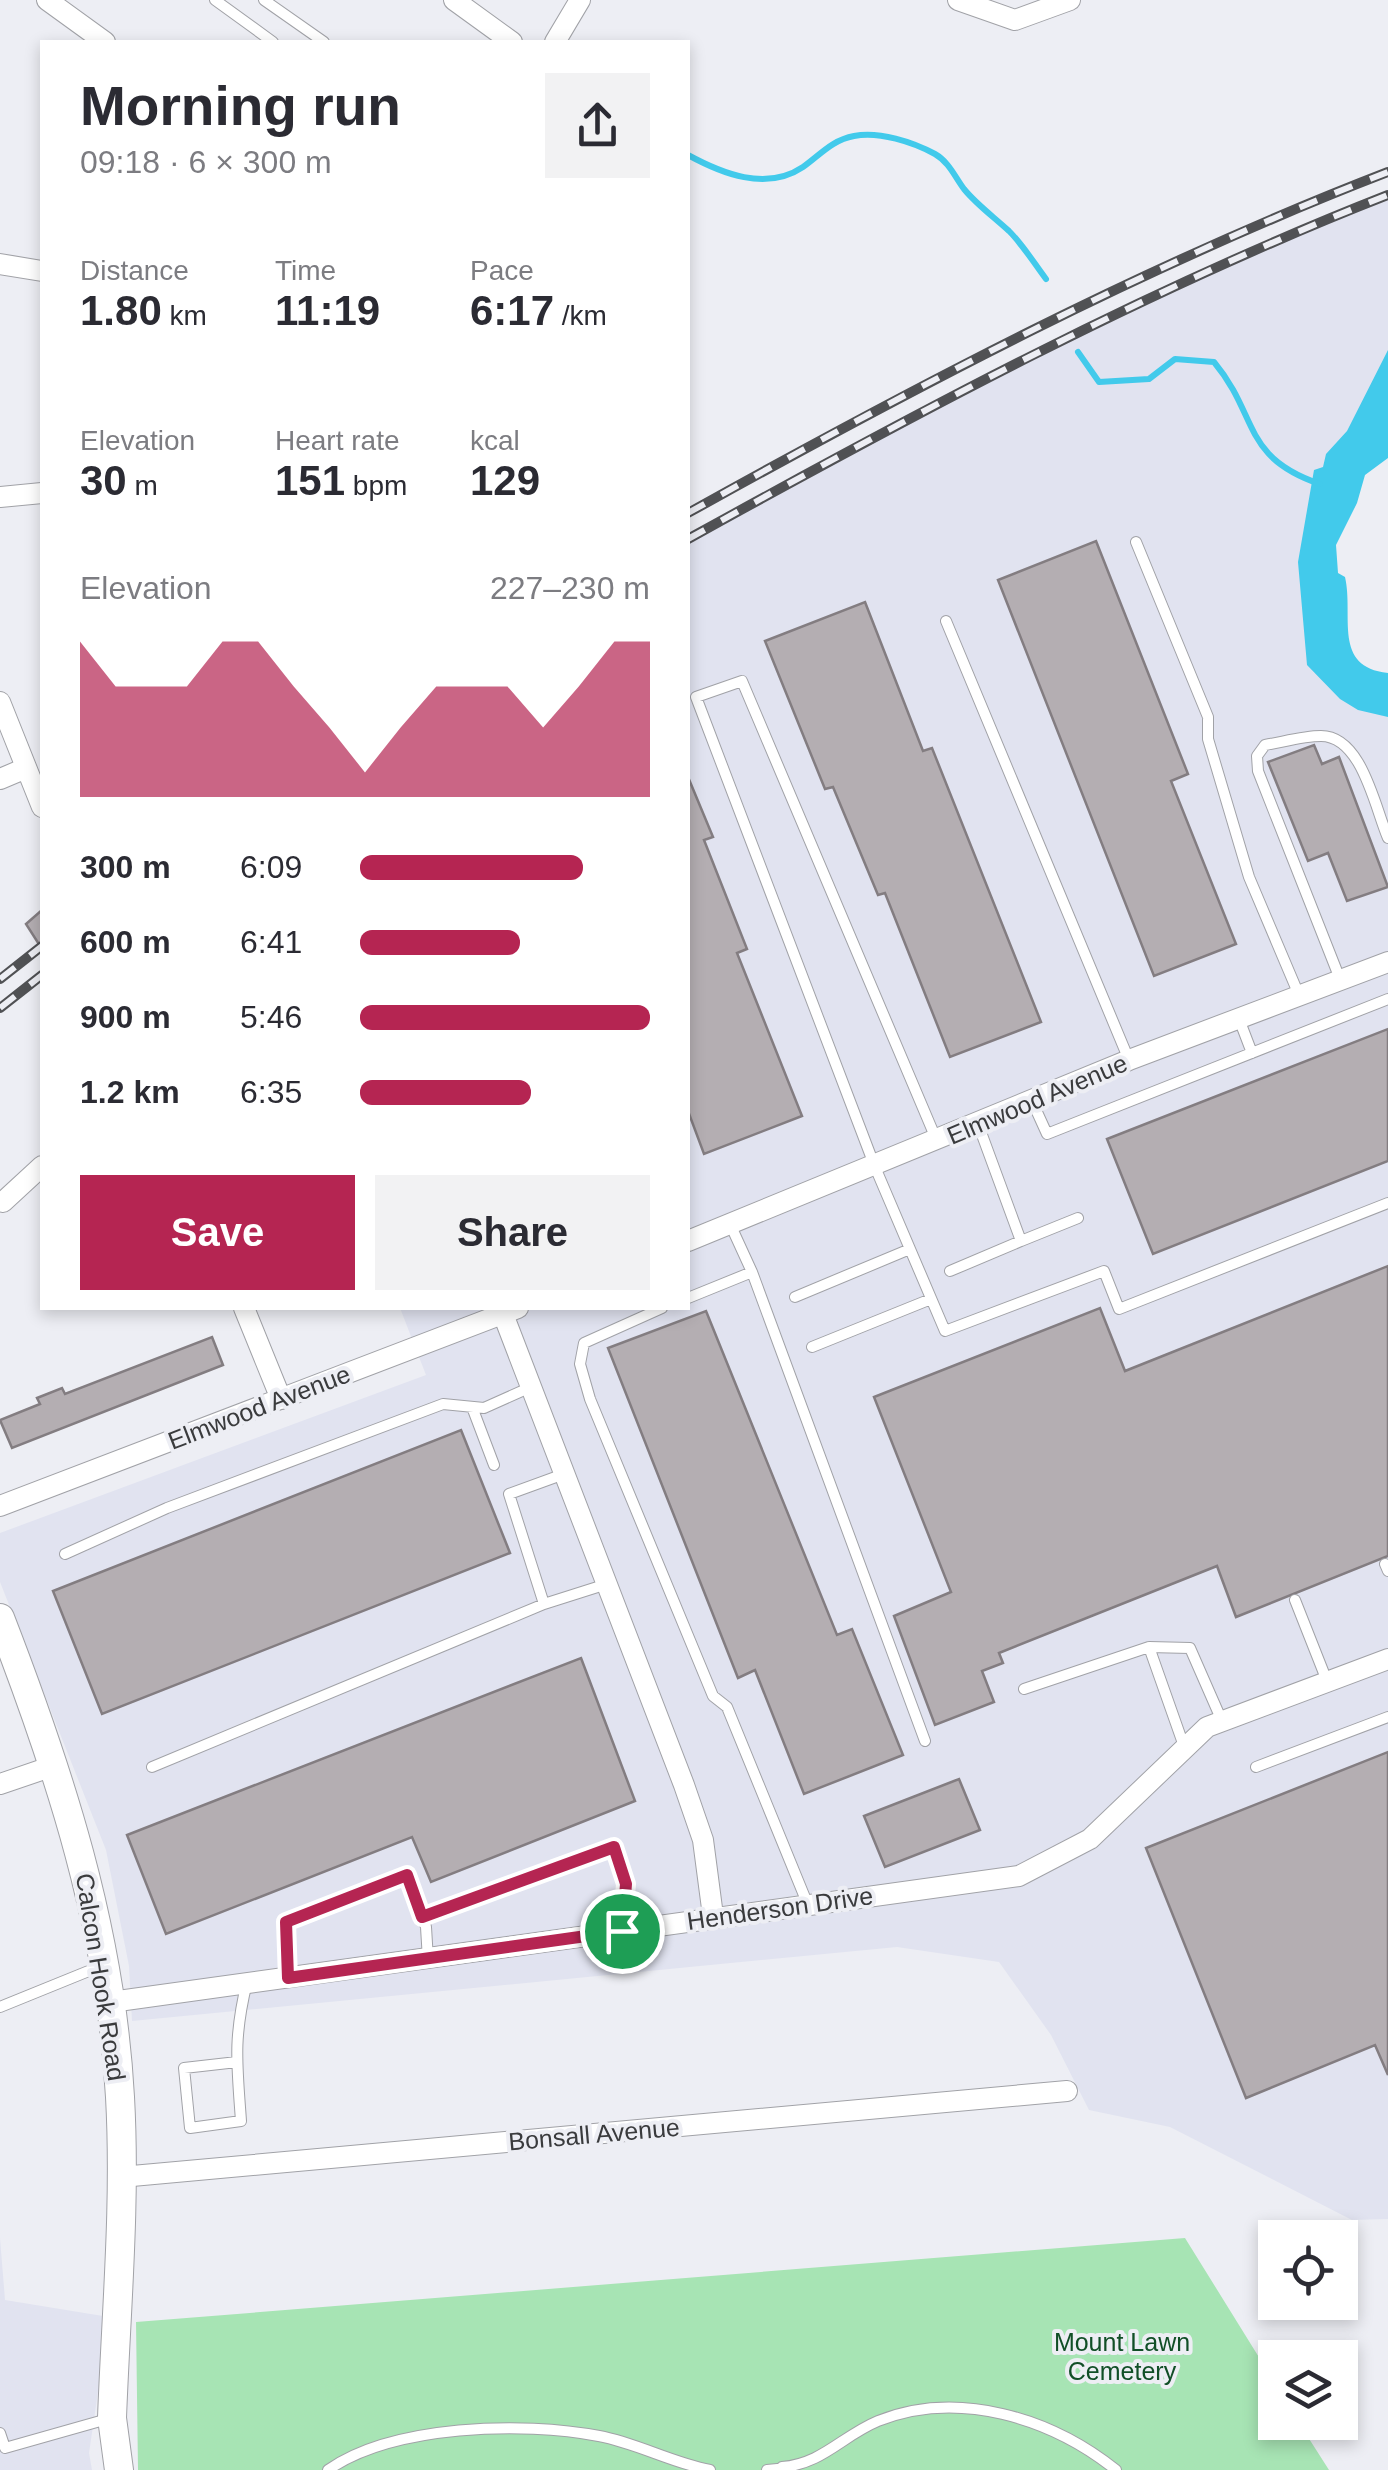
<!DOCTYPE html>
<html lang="en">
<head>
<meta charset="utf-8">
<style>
	:root { --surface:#fff; --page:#f2f2f3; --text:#2b2b33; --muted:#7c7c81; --accent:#b52552 }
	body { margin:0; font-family:Arial,sans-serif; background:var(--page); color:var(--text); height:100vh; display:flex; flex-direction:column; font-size:38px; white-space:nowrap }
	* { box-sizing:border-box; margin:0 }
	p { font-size:32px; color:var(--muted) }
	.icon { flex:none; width:55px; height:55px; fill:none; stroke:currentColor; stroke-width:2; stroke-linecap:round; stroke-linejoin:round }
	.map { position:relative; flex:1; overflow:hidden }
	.details { position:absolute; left:40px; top:40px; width:650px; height:1270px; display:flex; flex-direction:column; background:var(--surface); border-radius:0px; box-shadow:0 5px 15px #0003 }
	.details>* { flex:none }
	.tools { position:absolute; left:1258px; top:2220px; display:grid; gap:20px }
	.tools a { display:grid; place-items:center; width:100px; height:100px; border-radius:0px; background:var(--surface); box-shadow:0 5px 15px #0003; font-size:50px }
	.pin { position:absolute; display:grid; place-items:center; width:85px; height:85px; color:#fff; margin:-42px; border:5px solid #fff; border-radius:50%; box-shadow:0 2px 10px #0007 }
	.round { display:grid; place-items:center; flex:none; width:105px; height:105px; border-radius:0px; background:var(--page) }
	.head { display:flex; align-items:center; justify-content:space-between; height:170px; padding:0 40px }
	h1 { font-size:55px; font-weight:600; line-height:75px }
	.stats { display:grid; grid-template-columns:repeat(3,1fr); gap:15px; height:170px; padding:10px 40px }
	.stats div { display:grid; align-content:center }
	.stats b { font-size:42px; font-weight:600 }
	.stats small { font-size:28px; font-weight:400 }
	.stats p { font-size:28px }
	.chart { height:280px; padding:20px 40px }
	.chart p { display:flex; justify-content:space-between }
	.chart svg { width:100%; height:180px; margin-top:10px; fill:var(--accent); opacity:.7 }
	.cta { display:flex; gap:20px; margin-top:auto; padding:20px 40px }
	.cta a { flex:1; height:115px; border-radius:0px; background:var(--accent); color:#fff; font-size:40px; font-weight:600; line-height:115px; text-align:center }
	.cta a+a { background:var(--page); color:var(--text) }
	ul { padding:0 40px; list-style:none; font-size:32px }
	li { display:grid; grid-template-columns:160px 120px 1fr; align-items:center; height:75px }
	li i { height:25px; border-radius:12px; background:var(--accent) }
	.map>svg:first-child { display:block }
	.built { fill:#e1e3f0 }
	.green { fill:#a7e4b4 }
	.water { fill:#42caeb }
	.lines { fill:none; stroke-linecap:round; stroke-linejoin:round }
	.stream { stroke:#42caeb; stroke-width:6 }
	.building { fill:#b4aeb2; stroke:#837d81; stroke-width:2.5 }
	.service-casing { stroke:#a1a2a7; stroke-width:12 }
	.minor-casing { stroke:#a1a2a7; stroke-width:22 }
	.tertiary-casing { stroke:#a1a2a7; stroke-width:30 }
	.service { stroke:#fff; stroke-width:10 }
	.minor { stroke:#fff; stroke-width:20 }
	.tertiary { stroke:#fff; stroke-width:28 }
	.rail-casing { stroke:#505154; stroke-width:10 }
	.rail { stroke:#edeef4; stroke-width:6; stroke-dasharray:19; stroke-linecap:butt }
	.route-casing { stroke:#fff; stroke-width:20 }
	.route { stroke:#b52552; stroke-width:12 }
	.labels { text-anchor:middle; stroke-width:8; stroke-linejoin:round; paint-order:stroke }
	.street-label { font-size:25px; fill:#3a3b3d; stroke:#edeef4 }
	.park-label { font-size:25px; fill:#114f27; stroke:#edeef4 }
</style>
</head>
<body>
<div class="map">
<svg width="1388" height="2470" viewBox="0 0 1388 2470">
	<rect width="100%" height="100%" fill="#edeef4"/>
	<!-- built -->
	<path class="built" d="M1388,196V383L1326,542L1329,635L1388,696V2219L1352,2220L1170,2127L1089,2110L1051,2035L999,1962L897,1947L132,2021L129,1966L106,1850L0,1582V1533L426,1375L400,1308H688V541L901,422L1218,267Z
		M0,2238L5,2300L109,2317L89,2453L92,2470H0Z"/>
	<!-- green -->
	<path class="green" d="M1185,2238L1275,2383V2422L1299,2423L1329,2470H138L136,2322Z"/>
	<!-- water -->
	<path class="water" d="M1388,350V458L1365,475L1357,503L1336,545L1338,573L1345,577C1354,616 1332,667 1388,673V717L1358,710L1340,699L1307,665L1298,562L1314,470L1323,467L1326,454L1347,431Z"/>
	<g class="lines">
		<!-- stream -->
		<path class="stream" d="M688,155C721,173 766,192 803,167C820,155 832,140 854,136C879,131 913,142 935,154C949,162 955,177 964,189C977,205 994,217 1009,231C1023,245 1034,263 1046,279
			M1078,352L1099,382L1149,379L1175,359L1214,362C1259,416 1241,457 1320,484"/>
	</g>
	<!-- building -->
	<path class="building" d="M1096,541L1188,774L1171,781L1236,944L1154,976L998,580Z
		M865,602L923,751L932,748L1041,1022L950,1057L885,893L878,895L833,787L825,789L765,641Z
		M1314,745L1322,764L1339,757L1388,887L1347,901L1328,853L1308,861L1268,762Z
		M688,777L713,837L704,840L747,949L737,953L802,1116L704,1154L688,1111Z
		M42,910V949L26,924Z
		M1388,1029V1161L1153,1254L1107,1139Z
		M1388,1266V1556L1236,1617L1217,1566L999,1653L1003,1663L982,1671L994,1702L935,1725L894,1616L951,1592L874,1397L1100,1308L1125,1371Z
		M706,1311L837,1635L852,1629L903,1755L804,1794L755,1670L738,1678L608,1348Z
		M212,1337L223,1365L12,1448L0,1420L40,1404L37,1398L62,1388L65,1394Z
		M461,1430L510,1553L102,1714L53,1591Z
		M581,1658L635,1801L431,1882L412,1837L166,1934L127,1835Z
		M1388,1752V2075L1375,2045L1246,2098L1146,1848Z
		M959,1779L980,1830L885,1867L864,1816Z"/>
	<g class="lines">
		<defs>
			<path id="service" d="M215,0L273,42
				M264,0L324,42
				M1136,542L1208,717V739L1249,877L1299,995
				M946,621L1129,1060
				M1340,979L1258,771L1257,756L1265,745C1283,742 1303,736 1321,736C1362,736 1375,808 1388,838
				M1239,1019L1252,1053
				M1032,1101L1047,1134L1388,999
				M978,1124L1021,1241L1078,1218
				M937,1141L742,681L696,697L875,1167L945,1331L1104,1271L1119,1309L1388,1203
				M950,1271L1021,1241
				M752,1272L925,1741
				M795,1297L910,1249
				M688,1298L752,1272L730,1224
				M662,1308L584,1343L580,1364L590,1399L713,1696L727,1707L808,1905
				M812,1347L931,1299
				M472,1407L494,1465
				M65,1554L167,1508L443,1404L484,1408L531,1387
				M1385,1564L1388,1571
				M1295,1600L1327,1681
				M544,1604L509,1494L564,1474
				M1149,1647L1190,1648L1222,1721
				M1024,1689L1149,1647L1185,1749
				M152,1767L544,1604L607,1584
				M1256,1767L1388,1717
				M423,1917L614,1847L626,1884L622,1931
				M288,1976L286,1922L407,1875L426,1927L428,1960
				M0,2007L101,1966
				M237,2062L184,2068L190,2128L241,2121C237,2064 233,2039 247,1982
				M0,2433L5,2448L111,2418
				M782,2467C822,2464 842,2436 878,2421C958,2389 1051,2418 1116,2470
				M328,2470C392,2425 523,2421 599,2436C637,2443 672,2463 710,2470
				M767,2470L788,2468"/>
			<path id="minor" d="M47,0L105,42
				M454,0L512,42
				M958,0L1015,20L1070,0
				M555,42L580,0
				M0,264L42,271
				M0,497L42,493
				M0,702L42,807
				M0,779L26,768
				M3,1202L42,1166
				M688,1241L1129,1060L1388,962
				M244,1308L281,1399
				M503,1314L684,1785L703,1840L713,1916
				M0,1506L518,1308
				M0,1784L56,1765
				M111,2002L1019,1876L1090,1839L1207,1727L1388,1659
				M121,2177L1067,2091"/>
			<path id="tertiary" d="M0,1618C60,1773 111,1930 120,2097C126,2203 116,2312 112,2418L119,2470"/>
		</defs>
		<!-- service casing -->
		<use href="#service" class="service-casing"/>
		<!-- minor casing -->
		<use href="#minor" class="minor-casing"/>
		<!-- tertiary casing -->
		<use href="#tertiary" class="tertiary-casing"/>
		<!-- service -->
		<use href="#service" class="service"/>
		<!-- minor -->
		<use href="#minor" class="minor"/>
		<!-- tertiary -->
		<use href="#tertiary" class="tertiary"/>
		<defs>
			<path id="rail" d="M688,513C915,387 1144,266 1388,172
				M688,539C916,413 1145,290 1388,195
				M0,979L42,946
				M0,1008L42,975"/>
		</defs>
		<!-- rail casing -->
		<use href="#rail" class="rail-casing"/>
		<!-- rail -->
		<use href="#rail" class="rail"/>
	</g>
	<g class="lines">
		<defs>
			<path id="route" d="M614,1847L626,1884L622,1931L288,1978L286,1922L407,1875L422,1917Z"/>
		</defs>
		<!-- route casing -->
		<use href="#route" class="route-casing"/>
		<!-- route -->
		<use href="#route" class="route"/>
	</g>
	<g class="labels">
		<!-- street labels -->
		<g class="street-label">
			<text transform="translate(1037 1099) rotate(-23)" y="9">Elmwood Avenue</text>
			<text transform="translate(259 1407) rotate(-21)" y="9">Elmwood Avenue</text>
			<text transform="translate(780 1908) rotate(-8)" y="9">Henderson Drive</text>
			<text transform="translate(101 1977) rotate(81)" y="9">Calcon Hook Road</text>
			<text transform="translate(594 2134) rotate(-5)" y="9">Bonsall Avenue</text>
		</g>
		<!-- park labels -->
		<g class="park-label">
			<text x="1122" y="2351">Mount Lawn<tspan x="1122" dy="29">Cemetery</tspan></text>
		</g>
	</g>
</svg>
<div class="tools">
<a><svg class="icon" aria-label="locate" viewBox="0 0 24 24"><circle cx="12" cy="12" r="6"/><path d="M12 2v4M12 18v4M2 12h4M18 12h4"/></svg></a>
<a><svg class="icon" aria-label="layers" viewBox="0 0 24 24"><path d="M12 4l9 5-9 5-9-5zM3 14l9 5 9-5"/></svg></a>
</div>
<div class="pin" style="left:622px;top:1931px;background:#1e9e55"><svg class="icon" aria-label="arrive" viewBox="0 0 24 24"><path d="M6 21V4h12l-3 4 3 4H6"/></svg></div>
<section class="details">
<div class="head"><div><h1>Morning run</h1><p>09:18 · 6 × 300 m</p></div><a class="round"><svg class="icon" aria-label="share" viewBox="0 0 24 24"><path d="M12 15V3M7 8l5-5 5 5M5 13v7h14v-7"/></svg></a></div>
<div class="stats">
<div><p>Distance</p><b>1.80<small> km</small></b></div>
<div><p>Time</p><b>11:19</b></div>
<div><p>Pace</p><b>6:17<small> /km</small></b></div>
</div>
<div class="stats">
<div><p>Elevation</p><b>30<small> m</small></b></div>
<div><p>Heart rate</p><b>151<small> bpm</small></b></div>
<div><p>kcal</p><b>129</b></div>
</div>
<div class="chart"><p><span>Elevation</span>227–230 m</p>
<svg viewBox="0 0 160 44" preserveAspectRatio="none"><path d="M0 44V6L10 17L20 17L30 17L40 6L50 6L60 17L70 27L80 38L90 27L100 17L110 17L120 17L130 27L140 17L150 6L160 6V44z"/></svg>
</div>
<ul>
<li><b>300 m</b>6:09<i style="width:77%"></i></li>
<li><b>600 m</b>6:41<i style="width:55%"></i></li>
<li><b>900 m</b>5:46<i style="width:100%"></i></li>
<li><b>1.2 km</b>6:35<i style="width:59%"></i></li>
</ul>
<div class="cta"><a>Save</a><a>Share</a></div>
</section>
</div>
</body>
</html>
